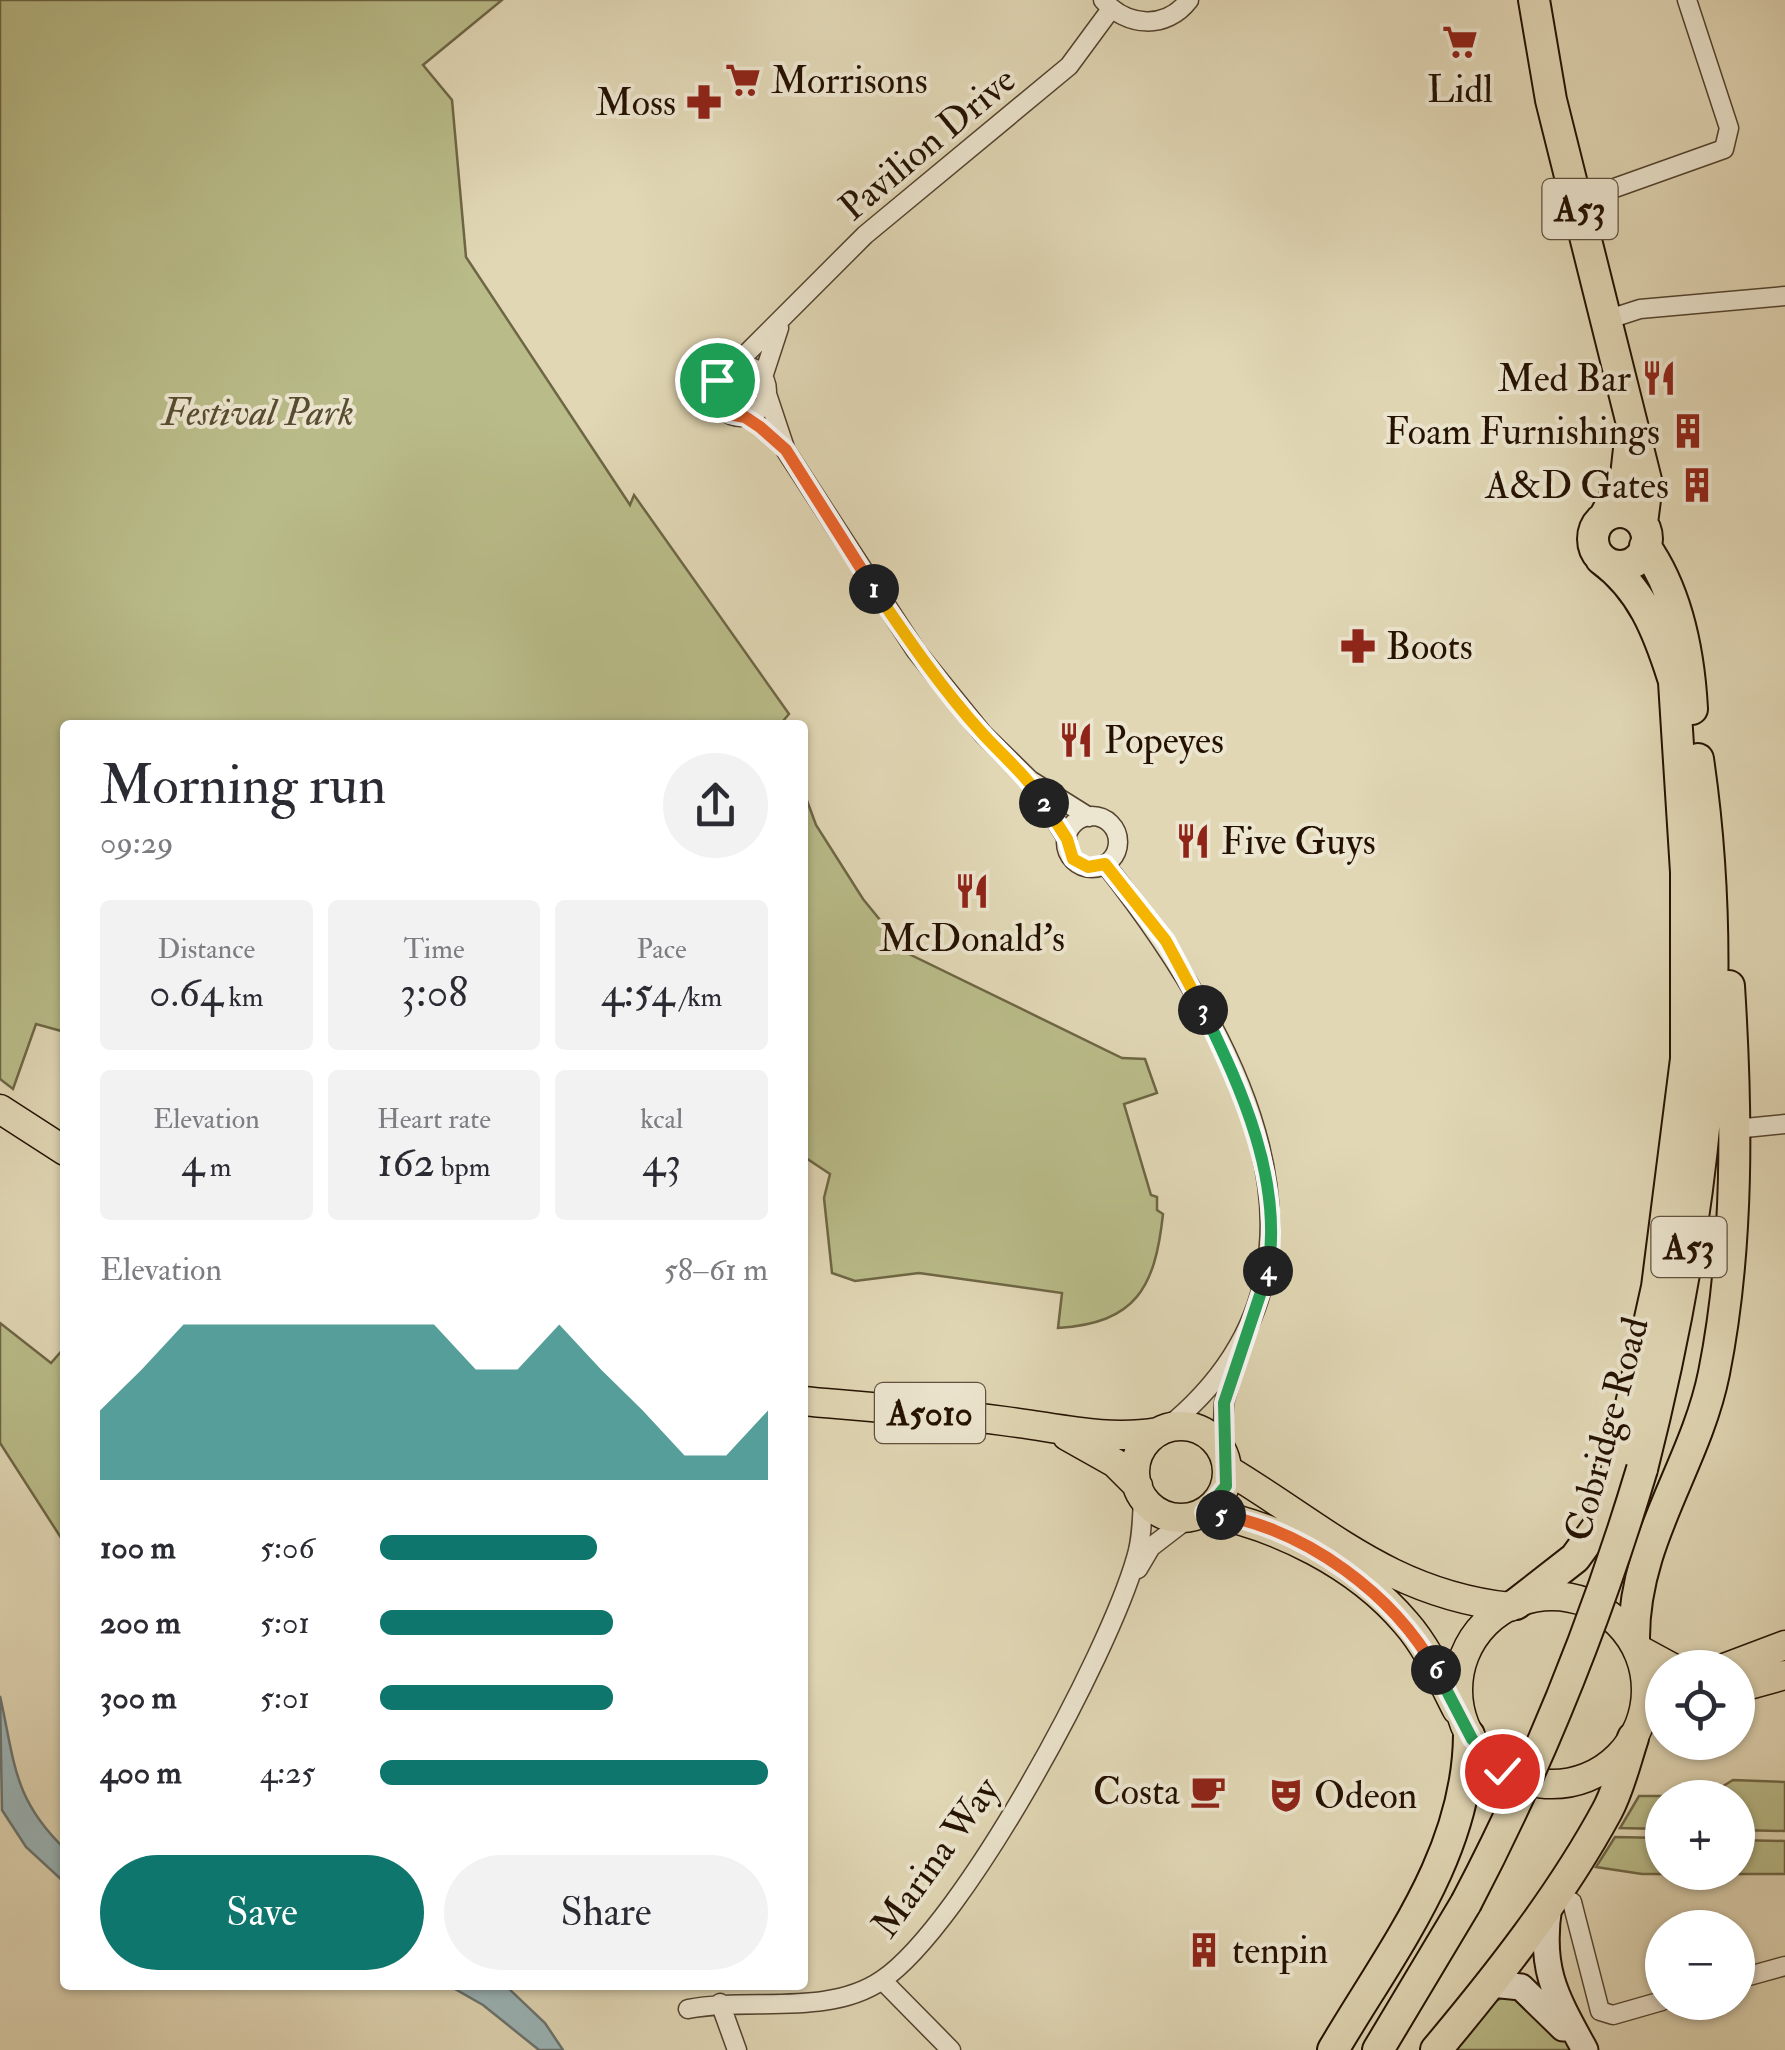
<!DOCTYPE html>
<html lang="en">
<head>
<meta charset="utf-8">
<style>
	:root { --surface:#fff; --page:#f2f2f3; --text:#2b2b33; --muted:#7c7c81; --accent:#0f766e }
	body { margin:0; font-family:"IM FELL Double Pica",serif; background:var(--page); color:var(--text); height:100vh; display:flex; flex-direction:column; font-size:38px; white-space:nowrap }
	* { box-sizing:border-box; margin:0 }
	p { font-size:32px; color:var(--muted) }
	.icon { flex:none; width:55px; height:55px; fill:none; stroke:currentColor; stroke-width:2; stroke-linecap:round; stroke-linejoin:round }
	.map { position:relative; flex:1; overflow:hidden }
	.sheet { position:absolute; left:60px; top:720px; width:748px; height:1270px; display:flex; flex-direction:column; background:var(--surface); border-radius:10px; box-shadow:0 2px 8px #0004 }
	.sheet>* { flex:none }
	.fabs { position:absolute; left:1645px; top:1650px; display:grid; gap:20px }
	.fabs a { display:grid; place-items:center; width:110px; height:110px; border-radius:50%; background:var(--surface); box-shadow:0 2px 8px #0004; font-size:50px }
	.pin { position:absolute; display:grid; place-items:center; width:85px; height:85px; color:#fff; margin:-42px; border:5px solid #fff; border-radius:50%; box-shadow:0 2px 10px #0007 }
	.km { position:absolute; width:50px; height:50px; margin:-25px; border-radius:50%; background:#222; color:#fff; font-size:28px; line-height:50px; text-align:center }
	.round { display:grid; place-items:center; flex:none; width:105px; height:105px; border-radius:52px; background:var(--page) }
	.headline { display:flex; align-items:center; justify-content:space-between; height:170px; padding:0 40px }
	h1 { font-size:55px; font-weight:600; line-height:75px }
	.stats { display:grid; grid-template-columns:repeat(3,1fr); gap:15px; height:170px; padding:10px 40px }
	.stats div { display:grid; align-content:center; border-radius:10px; background:var(--page); text-align:center }
	.stats b { font-size:42px; font-weight:600 }
	.stats small { font-size:28px; font-weight:400 }
	.stats p { font-size:28px }
	.chart { height:280px; padding:20px 40px }
	.chart p { display:flex; justify-content:space-between }
	.chart svg { width:100%; height:180px; margin-top:10px; fill:var(--accent); opacity:.7 }
	.primary-button { display:flex; gap:20px; margin-top:auto; padding:20px 40px }
	.primary-button a { flex:1; height:115px; border-radius:60px; background:var(--accent); color:#fff; font-size:40px; font-weight:600; line-height:115px; text-align:center }
	.primary-button a+a { background:var(--page); color:var(--text) }
	ul { padding:0 40px; list-style:none; font-size:32px }
	li { display:grid; grid-template-columns:160px 120px 1fr; align-items:center; height:75px }
	li i { height:25px; border-radius:12px; background:var(--accent) }
	.map>svg:first-child { display:block }
	.green { fill:#b9bc89; stroke:#6e6645; stroke-width:2.5 }
	.water { fill:#9bb6ba; stroke:#6b7470; stroke-width:2.5 }
	.lines { fill:none; stroke-linecap:round; stroke-linejoin:round }
	.minor-casing { stroke:#53422e; stroke-width:21 }
	.secondary-casing { stroke:#241101; stroke-width:29 }
	.primary-casing { stroke:#241101; stroke-width:31 }
	.trunk-casing { stroke:#241101; stroke-width:34 }
	.minor { stroke:#ece5cf; stroke-width:18 }
	.secondary { stroke:#ece5cf; stroke-width:25 }
	.primary { stroke:#e1d7b5; stroke-width:28 }
	.trunk { stroke:#e1d7b5; stroke-width:30 }
	.trunk-bridge-casing { stroke:#241101; stroke-width:34; stroke-linecap:butt }
	.trunk-bridge { stroke:#e1d7b5; stroke-width:30 }
	.split-1-casing { stroke:#fff; stroke-width:20 }
	.split-2-casing { stroke:#fff; stroke-width:20 }
	.split-3-casing { stroke:#fff; stroke-width:20 }
	.split-4-casing { stroke:#fff; stroke-width:20 }
	.split-5-casing { stroke:#fff; stroke-width:20 }
	.split-6-casing { stroke:#fff; stroke-width:20 }
	.split-7-casing { stroke:#fff; stroke-width:20 }
	.split-1 { stroke:#f0652b; stroke-width:12 }
	.split-2 { stroke:#f5b400; stroke-width:12 }
	.split-3 { stroke:#f5b400; stroke-width:12 }
	.split-4 { stroke:#22a559; stroke-width:12 }
	.split-5 { stroke:#22a559; stroke-width:12 }
	.split-6 { stroke:#f0652b; stroke-width:12 }
	.split-7 { stroke:#22a559; stroke-width:12 }
	.labels { text-anchor:middle; stroke-width:8; stroke-linejoin:round; paint-order:stroke }
	.shield { fill:#ece5cf; stroke:#60513f; stroke-width:2.5 }
	.shield-label { font-size:35px; font-weight:bold; fill:#241101 }
	.poi-label { font-size:38px; fill:#241101; stroke:#ece5cf; text-anchor:start }
	.street-label { font-size:38px; fill:#241101; stroke:#ece5cf }
	.park-label { font-size:38px; font-style:italic; fill:#584d31; stroke:#ece5cf }
</style>
</head>
<body>
<div class="map">
<svg width="1785" height="2050" viewBox="0 0 1785 2050">
	<rect width="100%" height="100%" fill="#e1d7b5"/>
	<filter id="stains"><feTurbulence type="fractalNoise" baseFrequency=".002" numOctaves="4"/><feColorMatrix values="0 0 0 0 .2 0 0 0 0 .09 0 0 0 0 .02 0 0 0 .5 -.17"/></filter>
	<radialGradient id="worn" r=".72"><stop offset=".6" stop-color="#630" stop-opacity="0"/><stop offset="1" stop-color="#630" stop-opacity=".3"/></radialGradient>
	<!-- green -->
	<path class="green" d="M0,0H502L423,65L452,100L466,257L630,505L634,495L789,714L783,721L786,725H65V1032L36,1024L13,1089L0,1079Z
		M802,787L816,825L863,899L907,953L1122,1058L1145,1059L1157,1093L1124,1104L1151,1195L1157,1197V1210L1163,1214C1155,1288 1136,1323 1058,1328L1062,1293L919,1273L855,1281L832,1273L824,1198L830,1174L803,1156Z
		M0,1323L51,1363L65,1347V1544L0,1443Z
		M1733,1780L1785,1782V1831L1738,1830V1798H1662V1829L1620,1828L1639,1796H1707Z
		M1615,1837L1662,1838V1872H1738V1840L1785,1841V1874H1642L1596,1867Z
		M1514,1993L1583,2050H1450L1490,2003Z"/>
	<!-- water -->
	<path class="water" d="M0,1696C15,1763 13,1799 65,1849V1883L26,1847L2,1810Z
		M448,1985H505L545,2023L563,2050H539L483,2005Z"/>
	<g class="lines">
		<defs>
			<path id="minor" d="M1103,0C1127,27 1166,30 1189,0
				M1578,201L1724,149L1729,128L1687,0
				M1609,319L1640,309L1785,296
				M735,365L865,235L1069,66L1111,9
				M715 391a26 26 0 1 1 52 0a26 26 0 1 1-52 0Z
				M763,377L779,328
				M767,394L786,451L916,651L983,734L1030,780L1089,817
				M1033,784L1067,839
				M1066 842a26 26 0 1 1 52 0a26 26 0 1 1-52 0Z
				M1105,864C1233,1027 1370,1265 1165,1429
				M1735,1129L1785,1124
				M1222,1449L1224,1403L1237,1357
				M1138,1569L1151,1547L1190,1517
				M1572,1902L1600,2011L1613,2015L1662,2001
				M1738,1979L1785,1966
				M882,1980L951,2050
				M720,2003L737,2050
				M688,2009C749,1997 828,2017 882,1980C964,1924 1108,1656 1136,1558C1142,1539 1142,1518 1143,1498"/>
			<path id="secondary" d="M1549,1905C1539,1969 1555,1995 1585,2050
				M1491,1984L1521,1987L1563,2028"/>
			<path id="primary" d="M0,1109L65,1151
				M802,1401C870,1407 937,1412 1004,1421C1056,1427 1105,1441 1158,1432
				M1135 1472a46 46 0 1 1 92 0a46 46 0 1 1-92 0Z
				M1067,1436L1115,1463L1138,1486
				M1228,1470C1326,1529 1390,1594 1510,1607
				M1205,1512C1278,1526 1357,1565 1406,1623C1428,1648 1442,1681 1457,1710
				M1458 1690a94 94 0 1 1 188 0a94 94 0 1 1-188 0Z
				M1638,1649L1673,1668
				M1724,1668L1785,1645
				M1738,1688L1785,1675"/>
			<path id="trunk" d="M1534,0L1551,100L1647,484L1642,523
				M1593 539a27 27 0 1 1 54 0a27 27 0 1 1-54 0Z
				M1605,516L1626,476L1630,440
				M1645,546C1678,593 1689,652 1692,709
				M1601,559C1642,589 1658,631 1673,678
				M1642,1469C1701,1237 1733,997 1698,759
				M1516,1604L1575,1558L1599,1525L1616,1472L1657,1287L1686,1059V872L1674,682
				M1634,1640C1633,1540 1695,1467 1714,1373C1739,1248 1737,1113 1729,986
				M1333,2050C1392,1950 1468,1855 1469,1735
				M1378,2050L1466,1903
				M1436,2050C1498,1976 1561,1896 1607,1811C1619,1789 1625,1762 1633,1738"/>
		</defs>
		<!-- minor casing -->
		<use href="#minor" class="minor-casing"/>
		<!-- secondary casing -->
		<use href="#secondary" class="secondary-casing"/>
		<!-- primary casing -->
		<use href="#primary" class="primary-casing"/>
		<!-- trunk casing -->
		<use href="#trunk" class="trunk-casing"/>
		<!-- minor -->
		<use href="#minor" class="minor"/>
		<!-- secondary -->
		<use href="#secondary" class="secondary"/>
		<!-- primary -->
		<use href="#primary" class="primary"/>
		<!-- trunk -->
		<use href="#trunk" class="trunk"/>
		<defs>
			<path id="trunk-bridge" d="M1466,1903C1539,1764 1597,1619 1642,1469"/>
		</defs>
		<!-- trunk-bridge casing -->
		<use href="#trunk-bridge" class="trunk-bridge-casing"/>
		<!-- trunk-bridge -->
		<use href="#trunk-bridge" class="trunk-bridge"/>
	</g>
	<g class="lines">
		<defs>
			<path id="split-1" d="M717,380L718,403L729,414L745,417L760,427L786,450L874,589"/>
			<path id="split-2" d="M874,589C908,639 942,689 982,733C1004,757 1027,776 1044,803"/>
			<path id="split-3" d="M1044,803L1067,839L1073,859L1088,867L1105,864L1166,941L1203,1010"/>
			<path id="split-4" d="M1203,1010C1242,1090 1283,1180 1268,1271"/>
			<path id="split-5" d="M1221,1515L1204,1512L1226,1486L1224,1403L1268,1271"/>
			<path id="split-6" d="M1221,1515C1308,1531 1393,1594 1436,1670"/>
			<path id="split-7" d="M1436,1670L1472,1739L1502,1771"/>
		</defs>
		<!-- split-1 casing -->
		<use href="#split-1" class="split-1-casing"/>
		<!-- split-2 casing -->
		<use href="#split-2" class="split-2-casing"/>
		<!-- split-3 casing -->
		<use href="#split-3" class="split-3-casing"/>
		<!-- split-4 casing -->
		<use href="#split-4" class="split-4-casing"/>
		<!-- split-5 casing -->
		<use href="#split-5" class="split-5-casing"/>
		<!-- split-6 casing -->
		<use href="#split-6" class="split-6-casing"/>
		<!-- split-7 casing -->
		<use href="#split-7" class="split-7-casing"/>
		<!-- split-1 -->
		<use href="#split-1" class="split-1"/>
		<!-- split-2 -->
		<use href="#split-2" class="split-2"/>
		<!-- split-3 -->
		<use href="#split-3" class="split-3"/>
		<!-- split-4 -->
		<use href="#split-4" class="split-4"/>
		<!-- split-5 -->
		<use href="#split-5" class="split-5"/>
		<!-- split-6 -->
		<use href="#split-6" class="split-6"/>
		<!-- split-7 -->
		<use href="#split-7" class="split-7"/>
	</g>
	<!-- icons -->
	<defs>
		<symbol id="supermarket-bare" viewBox="-9 -9 18 18"><path d="M-6-5.5h2.5l.6 2H6L4.5 2H-2.5L-4.4-4H-6ZM-1.5 3.2a1.3 1.3 0 1 0 .1 0ZM3 3.2a1.3 1.3 0 1 0 .1 0Z" fill="#8f2418" stroke="#ece5cf" stroke-width="2.5" paint-order="stroke"/></symbol>
		<symbol id="pharmacy-bare" viewBox="-9 -9 18 18"><path d="M-2-6h4v4h4v4h-4v4h-4v-4h-4v-4h4Z" fill="#8f2418" stroke="#ece5cf" stroke-width="2.5" paint-order="stroke"/></symbol>
		<symbol id="restaurant-bare" viewBox="-9 -9 18 18"><path d="M-5-6h1v4h1v-4h1v4h1v-4h1v5L-1.5 .5V6h-2V.5L-5-1ZM5-6V6H3V1.5H1.5Q1.5-4 5-6Z" fill="#8f2418" stroke="#ece5cf" stroke-width="2.5" paint-order="stroke"/></symbol>
		<symbol id="building-bare" viewBox="-9 -9 18 18"><path d="M-4-6H4V6H1V3H-1V6H-4ZM-2.5-4.3h1.7v1.8h-1.7ZM.8-4.3h1.7v1.8H.8ZM-2.5-1h1.7V.8h-1.7ZM.8-1h1.7V.8H.8Z" fill="#8f2418" stroke="#ece5cf" stroke-width="2.5" paint-order="stroke"/></symbol>
		<symbol id="cafe-bare" viewBox="-9 -9 18 18"><path d="M-5.5-4.5H6V0H3Q3 3.5 0 3.5H-2.5Q-5.5 3.5-5.5 0ZM3-3.2v2h1.7v-2ZM-6 4.5H4V6H-6Z" fill="#8f2418" stroke="#ece5cf" stroke-width="2.5" paint-order="stroke"/></symbol>
		<symbol id="theatre-bare" viewBox="-9 -9 18 18"><path d="M-5-5.5Q0-4 5-5.5V0Q5 5 0 6Q-5 5-5 0ZM-3.3-2.5H-1v1.5H-3.3ZM1-2.5H3.3v1.5H1ZM-2.8 1Q0 5.5 2.8 1Z" fill="#8f2418" stroke="#ece5cf" stroke-width="2.5" paint-order="stroke"/></symbol>
	</defs>
	<g fill-rule="evenodd">
		<use href="#supermarket-bare" x="1435" y="17" width="50" height="50"/>
		<use href="#supermarket-bare" x="718" y="55" width="50" height="50"/>
		<use href="#pharmacy-bare" x="679" y="77" width="50" height="50"/>
		<use href="#restaurant-bare" x="1634" y="353" width="50" height="50"/>
		<use href="#building-bare" x="1663" y="406" width="50" height="50"/>
		<use href="#building-bare" x="1672" y="460" width="50" height="50"/>
		<use href="#pharmacy-bare" x="1333" y="621" width="50" height="50"/>
		<use href="#restaurant-bare" x="1051" y="715" width="50" height="50"/>
		<use href="#restaurant-bare" x="1168" y="816" width="50" height="50"/>
		<use href="#restaurant-bare" x="947" y="866" width="50" height="50"/>
		<use href="#cafe-bare" x="1183" y="1766" width="50" height="50"/>
		<use href="#theatre-bare" x="1261" y="1770" width="50" height="50"/>
		<use href="#building-bare" x="1179" y="1925" width="50" height="50"/>
	</g>
	<g class="labels">
		<!-- shield labels -->
		<g class="shield">
			<rect x="1542.5" y="179" width="75" height="60" rx="8"/>
			<rect x="1651.5" y="1217" width="75" height="60" rx="8"/>
			<rect x="875" y="1383" width="110" height="60" rx="8"/>
		</g>
		<g class="shield-label">
			<text x="1580" y="221">A53</text>
			<text x="1689" y="1259">A53</text>
			<text x="930" y="1425">A5010</text>
		</g>
		<!-- poi labels -->
		<g class="poi-label">
			<text x="771" y="93">Morrisons</text>
			<text x="1460" y="102" text-anchor="middle">Lidl</text>
			<text x="676" y="115" text-anchor="end">Moss</text>
			<text x="1631" y="391" text-anchor="end">Med Bar</text>
			<text x="1660" y="444" text-anchor="end">Foam Furnishings</text>
			<text x="1669" y="498" text-anchor="end">A&amp;D Gates</text>
			<text x="1386" y="659">Boots</text>
			<text x="1104" y="753">Popeyes</text>
			<text x="1221" y="854">Five Guys</text>
			<text x="972" y="951" text-anchor="middle">McDonald's</text>
			<text x="1180" y="1804" text-anchor="end">Costa</text>
			<text x="1314" y="1808">Odeon</text>
			<text x="1232" y="1963">tenpin</text>
		</g>
		<!-- street labels -->
		<g class="street-label">
			<text transform="translate(927 143) rotate(-40)" y="13">Pavilion Drive</text>
			<text transform="translate(1606 1429) rotate(-75)" y="13">Cobridge Road</text>
			<text transform="translate(935 1857) rotate(-54)" y="13">Marina Way</text>
		</g>
		<!-- park labels -->
		<g class="park-label">
			<text x="258" y="425">Festival Park</text>
		</g>
	</g>
	<rect width="100%" height="100%" filter="url(#stains)"/>
	<rect width="100%" height="100%" fill="url(#worn)"/>
</svg>
<div class="fabs">
<a><svg class="icon" aria-label="locate" viewBox="0 0 24 24"><circle cx="12" cy="12" r="6"/><path d="M12 2v4M12 18v4M2 12h4M18 12h4"/></svg></a>
<a>+</a>
<a>−</a>
</div>
<div class="pin" style="left:717px;top:380px;background:#1e9e55"><svg class="icon" aria-label="arrive" viewBox="0 0 24 24"><path d="M6 21V4h12l-3 4 3 4H6"/></svg></div>
<div class="pin" style="left:1502px;top:1771px;background:#d93025"><svg class="icon" aria-label="check" viewBox="0 0 24 24"><path d="M5 12l5 5 9-10"/></svg></div>
<b class="km" style="left:874px;top:589px">1</b>
<b class="km" style="left:1044px;top:803px">2</b>
<b class="km" style="left:1203px;top:1010px">3</b>
<b class="km" style="left:1268px;top:1271px">4</b>
<b class="km" style="left:1221px;top:1515px">5</b>
<b class="km" style="left:1436px;top:1670px">6</b>
<section class="sheet">
<div class="headline"><div><h1>Morning run</h1><p>09:29</p></div><a class="round"><svg class="icon" aria-label="share" viewBox="0 0 24 24"><path d="M12 15V3M7 8l5-5 5 5M5 13v7h14v-7"/></svg></a></div>
<div class="stats">
<div><p>Distance</p><b>0.64<small> km</small></b></div>
<div><p>Time</p><b>3:08</b></div>
<div><p>Pace</p><b>4:54<small> /km</small></b></div>
</div>
<div class="stats">
<div><p>Elevation</p><b>4<small> m</small></b></div>
<div><p>Heart rate</p><b>162<small> bpm</small></b></div>
<div><p>kcal</p><b>43</b></div>
</div>
<div class="chart"><p><span>Elevation</span>58–61 m</p>
<svg viewBox="0 0 160 44" preserveAspectRatio="none"><path d="M0 44V27L10 17L20 6L30 6L40 6L50 6L60 6L70 6L80 6L90 17L100 17L110 6L120 17L130 27L140 38L150 38L160 27V44z"/></svg>
</div>
<ul>
<li><b>100 m</b>5:06<i style="width:56%"></i></li>
<li><b>200 m</b>5:01<i style="width:60%"></i></li>
<li><b>300 m</b>5:01<i style="width:60%"></i></li>
<li><b>400 m</b>4:25<i style="width:100%"></i></li>
</ul>
<div class="primary-button"><a>Save</a><a>Share</a></div>
</section>
</div>
</body>
</html>
